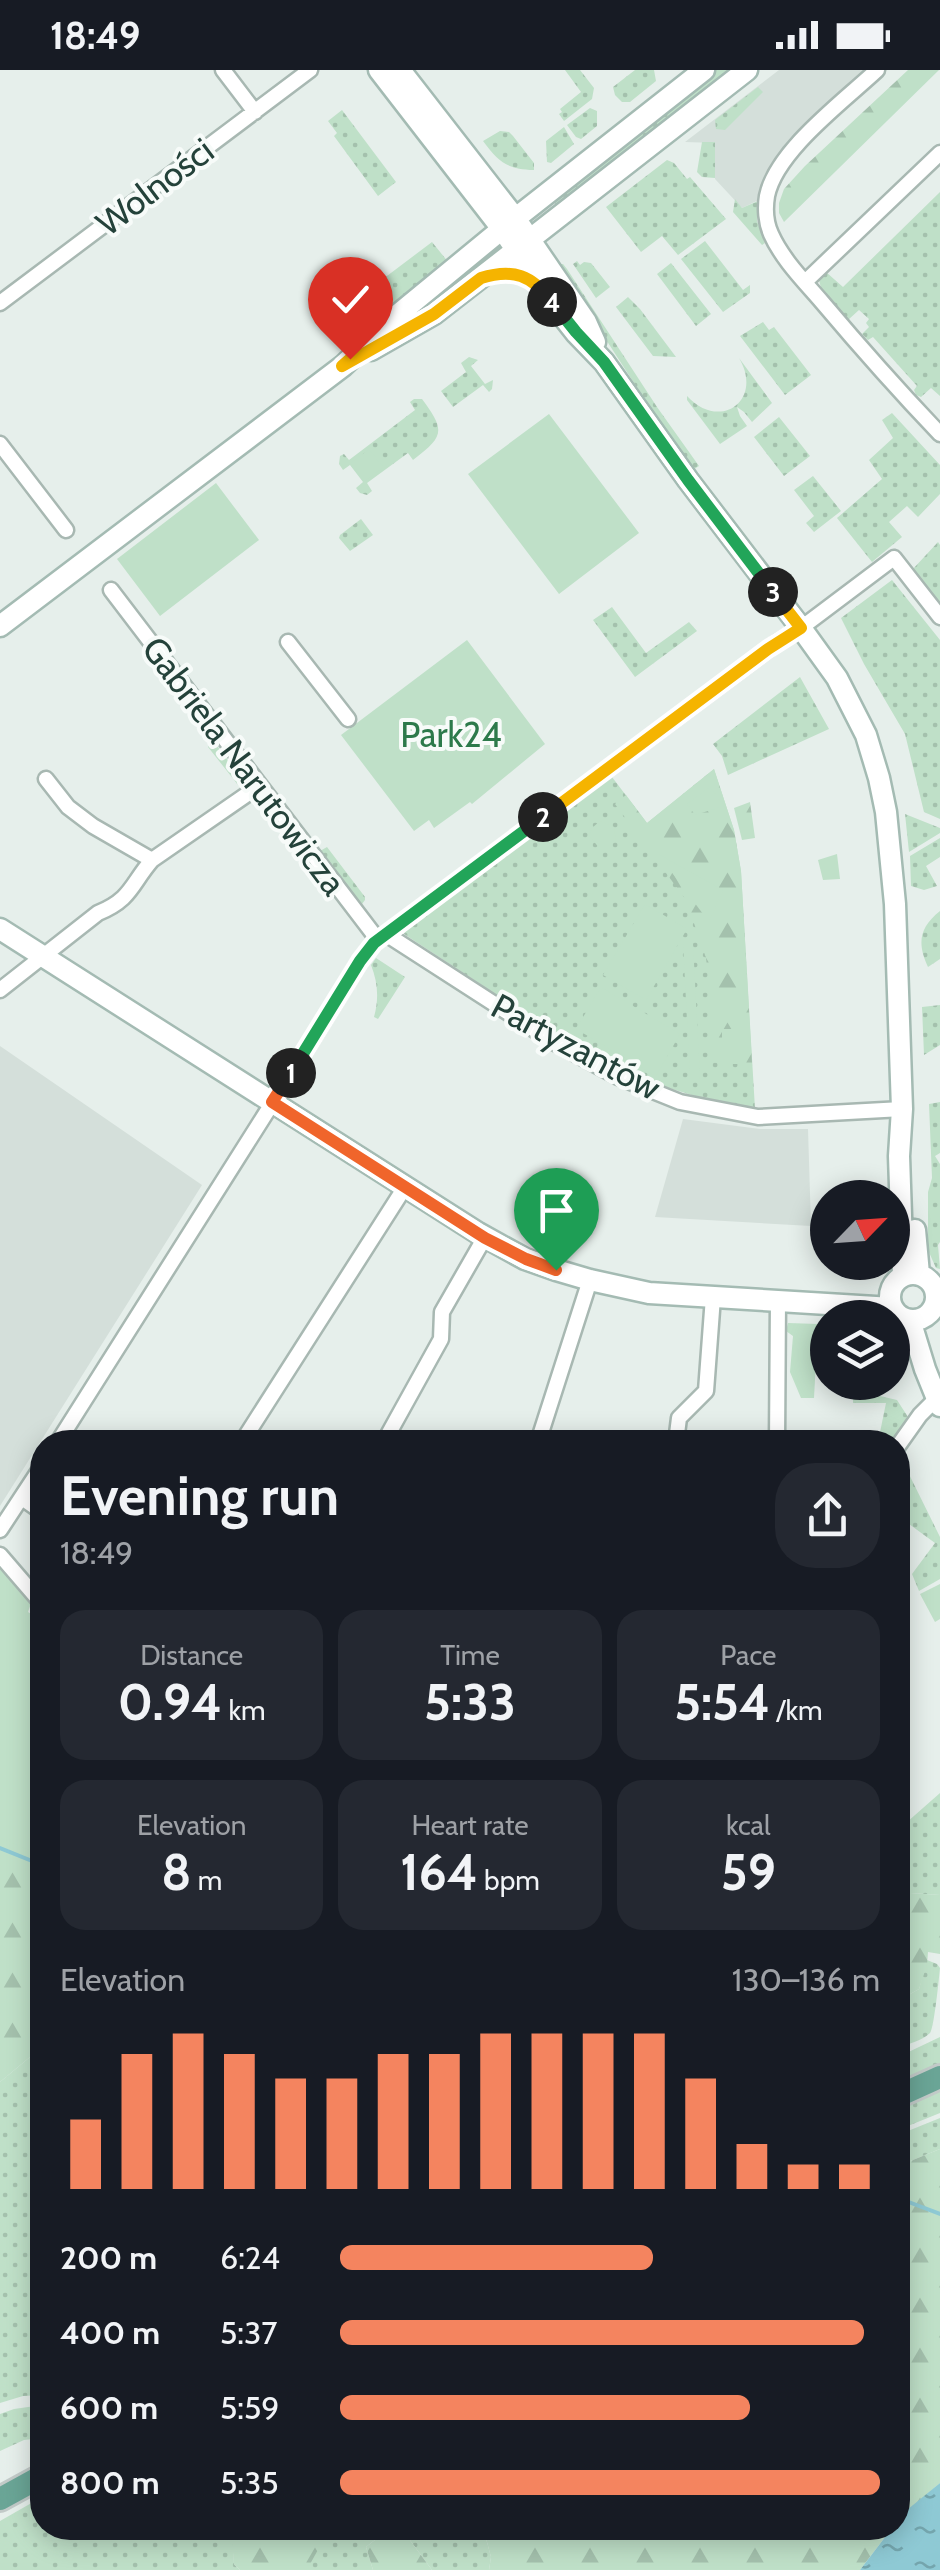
<!DOCTYPE html>
<html lang="en">
<head>
<meta charset="utf-8">
<style>
	:root { --surface:#171b24; --page:#242831; --text:#f1f3f6; --muted:#9ea1a6; --accent:#f4845f }
	body { margin:0; font-family:Cabin,sans-serif; background:var(--page); color:var(--text); height:100vh; display:flex; flex-direction:column; font-size:38px; white-space:nowrap }
	* { box-sizing:border-box; margin:0 }
	p { font-size:32px; color:var(--muted) }
	.icon { flex:none; width:55px; height:55px; fill:none; stroke:currentColor; stroke-width:2; stroke-linecap:round; stroke-linejoin:round }
	.map { position:relative; flex:1; overflow:hidden }
	.drawer { position:absolute; left:30px; top:1360px; width:880px; height:1110px; display:flex; flex-direction:column; background:var(--surface); border-radius:40px; box-shadow:0 5px 25px #0003 }
	.drawer>* { flex:none }
	.needle { width:65px; rotate:65deg }
	.tools { position:absolute; left:810px; top:1110px; display:grid; gap:20px }
	.tools a { display:grid; place-items:center; width:100px; height:100px; border-radius:50%; background:var(--surface); box-shadow:0 5px 25px #0003; font-size:50px }
	.pin { position:absolute; display:grid; place-items:center; width:85px; height:85px; color:#fff; margin:-102px -42px; border-radius:50% 50% 50% 0; rotate:-45deg; box-shadow:0 0 10px #0007 }
	.pin .icon { rotate:45deg }
	.km { position:absolute; width:50px; height:50px; margin:-25px; border-radius:50%; background:#222; color:#fff; font-size:28px; line-height:50px; text-align:center }
	.round { display:grid; place-items:center; flex:none; width:105px; height:105px; border-radius:40px; background:var(--page) }
	.summary { display:flex; align-items:center; justify-content:space-between; height:170px; padding:0 30px }
	h1 { font-size:55px; font-weight:700; line-height:75px }
	.stats { display:grid; grid-template-columns:repeat(3,1fr); gap:15px; height:170px; padding:10px 30px }
	.stats div { display:grid; align-content:center; border-radius:25px; background:var(--page); text-align:center }
	.stats b { font-size:50px; font-weight:700 }
	.stats small { font-size:28px; font-weight:400 }
	.stats p { font-size:28px }
	.chart { height:280px; padding:20px 30px }
	.chart p { display:flex; justify-content:space-between }
	.chart svg { width:100%; height:180px; margin-top:10px; stroke:var(--accent); stroke-width:6 }
	ul { padding:0 30px; list-style:none; font-size:32px }
	li { display:grid; grid-template-columns:160px 120px 1fr; align-items:center; height:75px }
	li i { height:25px; border-radius:12px; background:var(--accent) }
	.status { display:flex; justify-content:space-between; align-items:center; height:70px; padding:0 50px; background:var(--surface); direction:ltr }
	.status svg { height:28px; fill:currentColor }
	.map>svg:first-child { display:block }
	.built { fill:#d4dfda }
	.grass { fill:url(#grass-dots) }
	.forest { fill:url(#forest-firs) }
	.park { fill:#bfe0c8 }
	.water { fill:url(#water-ripples) }
	.lines { fill:none; stroke-linecap:round; stroke-linejoin:round }
	.stream { stroke:#8ec9d4; stroke-width:4 }
	.street-casing { stroke:#a8b8b2; stroke-width:19 }
	.secondary-casing { stroke:#a4bbb3; stroke-width:25 }
	.primary-casing { stroke:#c2cac8; stroke-width:28 }
	.street { stroke:#fff; stroke-width:14 }
	.secondary { stroke:#fff; stroke-width:20 }
	.primary { stroke:#6aa596; stroke-width:22 }
	.split-1-casing { stroke:#fff; stroke-width:20 }
	.split-2-casing { stroke:#fff; stroke-width:20 }
	.split-3-casing { stroke:#fff; stroke-width:20 }
	.split-4-casing { stroke:#fff; stroke-width:20 }
	.split-5-casing { stroke:#fff; stroke-width:20 }
	.split-1 { stroke:#f0652b; stroke-width:12 }
	.split-2 { stroke:#22a559; stroke-width:12 }
	.split-3 { stroke:#f5b400; stroke-width:12 }
	.split-4 { stroke:#22a559; stroke-width:12 }
	.split-5 { stroke:#f5b400; stroke-width:12 }
	.labels { text-anchor:middle; stroke-width:8; stroke-linejoin:round; paint-order:stroke }
	.street-label { font-size:35px; fill:#24423a; stroke:#f7fbf9 }
	.park-label { font-size:35px; fill:#2d7a4b; stroke:#f7fbf9 }
</style>
</head>
<body>
<div class="status"><b>18:49</b><svg viewBox="0 0 49 12"><path d="M0 12V9h3v3zM5 12V6h3v6zM10 12V3h3v9zM15 12V0h3v12zM26 1h20v11H26zM47 4h2v5h-2z"/></svg></div>
<div class="map">
<svg width="940" height="2500" viewBox="0 0 940 2500">
	<defs>
		<pattern id="grass-dots" width="8" height="8" patternUnits="userSpaceOnUse" patternTransform="scale(2.5)"><rect width="8" height="8" fill="#bfe0c8"/><path d="M2 2h.1M6 6h.1" fill="none" stroke="#a4c1ad" stroke-width="1.8" stroke-linecap="round"/></pattern>
		<pattern id="forest-firs" width="22" height="20" patternUnits="userSpaceOnUse" patternTransform="scale(2.5)"><rect width="22" height="20" fill="#bfe0c8"/><path d="M5 1l3.5 6h-7zM16 11l3.5 6h-7z" fill="#a4c1ad"/></pattern>
		<pattern id="water-ripples" width="26" height="14" patternUnits="userSpaceOnUse" patternTransform="scale(2.5)"><rect width="26" height="14" fill="#8ec9d4"/><path d="M2 4q2-2 4 0t4 0M15 11q2-2 4 0t4 0" fill="none" stroke="#74a5ad"/></pattern>
	</defs>
	<rect width="100%" height="100%" fill="#e6efeb"/>
	<!-- built -->
	<path class="built" d="M779,0H864L790,69L775,91L761,129L742,138L715,109V73L685,72Z
		M0,976L202,1115L0,1436Z
		M683,1049L760,1059H808L811,1156L655,1147Z"/>
	<!-- grass -->
	<path class="grass" d="M565,0H580L594,18L592,29L564,51L559,44L562,42L560,39L581,22Z
		M635,0H654L656,11L630,32H622L615,25L613,17Z
		M716,0H734L558,137L554,132Z
		M758,17L763,22L725,60L716,59L715,50Z
		M590,38L597,41V56L581,69L576,67L567,55Z
		M342,40L396,112L378,126L334,66L337,63L328,51Z
		M564,57L574,74L551,93L547,92L546,71Z
		M500,61L509,62L513,66L534,93V100C506,99 499,92 483,71Z
		M702,72H715V108L702,107L697,102Z
		M667,90L674,93L687,109L690,107L726,149L678,185L662,166L641,182L606,137Z
		M940,122V326L931,318L921,327L916,325L914,320L917,316L873,267L868,270L862,264L869,257L866,253L869,249L859,240L848,250L821,218L819,210L826,202L843,217Z
		M735,129L742,138L758,131L757,151L765,173L762,175L733,142Z
		M705,171L743,220L750,215V223L723,242L681,189Z
		M432,172L449,193L396,234L352,263L348,257L346,247L375,215Z
		M577,191L580,195L584,192L591,193L610,217L596,228L573,194Z
		M671,193L711,244L696,256L657,204Z
		M557,194H563L567,199L657,337L699,396L691,401Z
		M628,227L640,239L676,287L653,286L616,237Z
		M763,252L769,260L774,257L811,305L785,325L740,266Z
		M469,287L478,290L471,296L485,314L493,310L492,319L489,322L483,315L453,337L441,321L466,302L461,293Z
		M739,288L772,333L752,352L744,342L737,337L740,346L747,356L720,374L687,330V326C720,362 764,330 739,288Z
		M414,329H422C445,360 445,366 413,390L408,383L367,413L372,421L367,425L360,423L356,418L363,412L350,395L343,400L339,394L340,386L344,384L349,390L415,340L410,332Z
		M892,343L940,395V424L918,447L907,436L889,452L902,467L872,492L837,448L882,409L869,390L893,368L882,350Z
		M779,347L810,386L784,406L754,367Z
		M813,406L841,441L814,462L806,453L814,446L794,420Z
		M361,449L373,465L350,481L339,468L340,465Z
		M938,472L940,475V536L913,499Z
		M892,510L940,570V749L924,742L905,664L864,594L841,548Z
		M612,537L646,583L689,552L697,561L635,607L593,550Z
		M800,607L829,659L728,705L722,686L713,674Z
		M210,673H215L242,709L244,716L242,720L208,677Z
		M714,699L734,760L741,801L755,1039L695,1026L636,1008L559,966L404,864L406,857L612,707L647,753Z
		M905,744L940,758V763L909,782Z
		M940,768V787L926,796L937,816L924,820L911,816L910,786Z
		M327,777L365,827V830L362,834L359,833L320,781Z
		M940,841V889L928,897C917,873 919,858 940,841Z
		M376,888L405,907L378,949L374,947C379,929 378,913 371,895Z
		M940,935V975L924,985L922,937Z
		M940,1032V1083L935,1086L940,1094V1172L938,1175L940,1199L936,1198L928,1180V1122L932,1108L929,1034Z
		M853,1313H874L880,1326L897,1330L908,1347L893,1372H878L886,1333H853Z
		M901,1388L940,1467V1509L919,1521L912,1504L935,1473L898,1446V1393Z
		M940,1723V1825L910,1823L898,1807V1760Z
		M927,1890L937,1894L940,1898C939,1908 934,1959 930,1963C923,1970 909,1974 900,1977L898,1976V1931L919,1919Z
		M940,1967V1993L898,2012V1987Z
		M42,1977V2325L23,2326L0,2333V2012Z
		M940,2019V2043L898,2060V2038Z
		M940,2048V2079L898,2096V2065Z
		M42,2335V2368L24,2370L0,2381V2344L14,2339Z
		M42,2427V2458H390L366,2477L373,2500H246L233,2473L234,2494L240,2500H0V2451Z
		M401,2458H486L484,2461L491,2487L489,2500H432Z"/>
	<!-- forest -->
	<path class="forest" d="M908,0H939L784,152L779,143V133L784,119L805,96Z
		M714,699L734,760L741,801L752,993L741,994V960L722,959V994L709,991L710,922L706,888L686,830L615,734L626,725L647,753Z
		M750,732L755,768L742,770L734,738Z
		M0,1742L42,1760V1977L0,2012Z
		M898,1807L910,1823L940,1825V1884L928,1882L927,1895L919,1919L898,1931Z
		M940,2079V2413L898,2449V2096Z
		M262,2458H330L309,2496L292,2500H240L234,2494L232,2470Z
		M390,2458H401L432,2500H373L366,2477Z
		M486,2458H892L860,2500H489L491,2487L484,2461Z"/>
	<!-- park -->
	<path class="park" d="M549,344L639,463L559,524L468,404Z
		M369,379L383,397L364,412L350,394Z
		M216,413L259,470L160,546L117,489Z
		M467,570L545,674L472,734L470,732L434,758L429,750L414,761L341,665Z
		M710,717L724,736L695,745L687,734Z
		M600,751L614,757L616,771L604,779L599,778L589,765L592,758Z
		M658,784L723,820L709,852Z
		M837,784L840,809L823,810L818,790Z
		M645,834L687,859L646,930L603,905Z
		M683,873H693L700,1009H690Z
		M601,917L680,964L656,1006L576,959Z
		M722,959H741V994H722Z
		M788,1253L818,1254L814,1328H801L790,1302L793,1266L786,1261Z
		M0,1484L34,1525L28,1542L42,1551V1785L0,1768Z
		M940,1514V1549L935,1552L920,1524Z"/>
	<!-- water -->
	<path class="water" d="M940,2413V2500H860L892,2458H898V2450L902,2444Z"/>
	<g class="lines">
		<!-- stream -->
		<path class="stream" d="M0,1778L42,1795
			M898,2128L940,2144
			M898,2322V2323"/>
		<defs>
			<path id="street" d="M223,0L255,42
				M877,0C844,31 776,81 767,126C765,138 766,153 771,164C782,189 804,211 822,232C860,277 899,321 940,364
				M805,212L940,83
				M0,233L310,0
				M0,374L66,460
				M111,520L378,870
				M288,572L348,649
				M46,709L68,737L93,756L152,790
				M386,864L555,973L618,1007L680,1032L758,1047L902,1039
				M0,920L98,843C132,829 131,814 152,790L259,716
				M58,1372L292,1002L360,891L374,873L778,572L801,558L894,488L940,547
				M242,1372L405,1117
				M384,1372L441,1269L442,1242L485,1167
				M538,1372L590,1210
				M676,1372L679,1348L706,1321L713,1227
				M777,1372L778,1230
				M898,1376L920,1345L940,1325
				M22,1428L42,1442
				M0,1460L42,1396
				M0,1485L37,1528L42,1531"/>
			<path id="secondary" d="M379,0L502,159L547,226L576,263L604,292L688,410L801,558L837,608L866,665L879,708L886,742L895,834L902,1039L899,1086L903,1205
				M400,0L515,148L586,252L595,272
				M371,280L434,244L747,0
				M0,556L343,296L395,247L502,159L704,0
				M0,859L478,1163L525,1189L556,1200L590,1210L649,1223L892,1238
				M915,1160L919,1204
				M890 1227a23 23 0 1 1 46 0a23 23 0 1 1-46 0Z
				M910,1250L925,1299L940,1336"/>
			<path id="primary" d="M898,2026L940,2007
				M0,2429L42,2406"/>
		</defs>
		<!-- street casing -->
		<use href="#street" class="street-casing"/>
		<!-- secondary casing -->
		<use href="#secondary" class="secondary-casing"/>
		<!-- primary casing -->
		<use href="#primary" class="primary-casing"/>
		<!-- street -->
		<use href="#street" class="street"/>
		<!-- secondary -->
		<use href="#secondary" class="secondary"/>
		<!-- primary -->
		<use href="#primary" class="primary"/>
	</g>
	<g class="lines">
		<defs>
			<path id="split-1" d="M291,1003L272,1032L485,1168L526,1189L556,1200"/>
			<path id="split-2" d="M291,1003L360,891L374,873L543,747"/>
			<path id="split-3" d="M543,747L768,579L801,558L773,522"/>
			<path id="split-4" d="M552,232L576,262L604,292L688,410L773,522"/>
			<path id="split-5" d="M350,289L342,296L434,244L481,208C513,198 532,205 552,232"/>
		</defs>
		<!-- split-1 casing -->
		<use href="#split-1" class="split-1-casing"/>
		<!-- split-2 casing -->
		<use href="#split-2" class="split-2-casing"/>
		<!-- split-3 casing -->
		<use href="#split-3" class="split-3-casing"/>
		<!-- split-4 casing -->
		<use href="#split-4" class="split-4-casing"/>
		<!-- split-5 casing -->
		<use href="#split-5" class="split-5-casing"/>
		<!-- split-1 -->
		<use href="#split-1" class="split-1"/>
		<!-- split-2 -->
		<use href="#split-2" class="split-2"/>
		<!-- split-3 -->
		<use href="#split-3" class="split-3"/>
		<!-- split-4 -->
		<use href="#split-4" class="split-4"/>
		<!-- split-5 -->
		<use href="#split-5" class="split-5"/>
	</g>
	<g class="labels">
		<!-- street labels -->
		<g class="street-label">
			<text transform="translate(155 117) rotate(-37)" y="12">Wolności</text>
			<text transform="translate(244 696) rotate(53)" y="12">Gabriela Narutowicza</text>
			<text transform="translate(576 977) rotate(28)" y="12">Partyzantów</text>
		</g>
		<!-- park labels -->
		<g class="park-label">
			<text x="451" y="677">Park24</text>
		</g>
	</g>
</svg>
<div class="tools">
<a><svg class="needle" viewBox="-14 -14 28 28"><path d="M0-13l5 13h-10z" fill="#e53935"/><path d="M0 13l5-13h-10z" fill="#9ea1a6"/></svg></a>
<a><svg class="icon" aria-label="layers" viewBox="0 0 24 24"><path d="M12 4l9 5-9 5-9-5zM3 14l9 5 9-5"/></svg></a>
</div>
<div class="pin" style="left:556px;top:1200px;background:#1e9e55"><svg class="icon" aria-label="arrive" viewBox="0 0 24 24"><path d="M6 21V4h12l-3 4 3 4H6"/></svg></div>
<div class="pin" style="left:350px;top:289px;background:#d93025"><svg class="icon" aria-label="check" viewBox="0 0 24 24"><path d="M5 12l5 5 9-10"/></svg></div>
<b class="km" style="left:291px;top:1003px">1</b>
<b class="km" style="left:543px;top:747px">2</b>
<b class="km" style="left:773px;top:522px">3</b>
<b class="km" style="left:552px;top:232px">4</b>
<section class="drawer">
<div class="summary"><div><h1>Evening run</h1><p>18:49</p></div><a class="round"><svg class="icon" aria-label="share" viewBox="0 0 24 24"><path d="M12 15V3M7 8l5-5 5 5M5 13v7h14v-7"/></svg></a></div>
<div class="stats">
<div><p>Distance</p><b>0.94<small> km</small></b></div>
<div><p>Time</p><b>5:33</b></div>
<div><p>Pace</p><b>5:54<small> /km</small></b></div>
</div>
<div class="stats">
<div><p>Elevation</p><b>8<small> m</small></b></div>
<div><p>Heart rate</p><b>164<small> bpm</small></b></div>
<div><p>kcal</p><b>59</b></div>
</div>
<div class="chart"><p><span>Elevation</span>130–136 m</p>
<svg viewBox="0 0 160 44" preserveAspectRatio="none"><path d="M5 44V27M15 44V11M25 44V6M35 44V11M45 44V17M55 44V17M65 44V11M75 44V11M85 44V6M95 44V6M105 44V6M115 44V6M125 44V17M135 44V33M145 44V38M155 44V38"/></svg>
</div>
<ul>
<li><b>200 m</b>6:24<i style="width:58%"></i></li>
<li><b>400 m</b>5:37<i style="width:97%"></i></li>
<li><b>600 m</b>5:59<i style="width:76%"></i></li>
<li><b>800 m</b>5:35<i style="width:100%"></i></li>
</ul>
</section>
</div>
</body>
</html>
